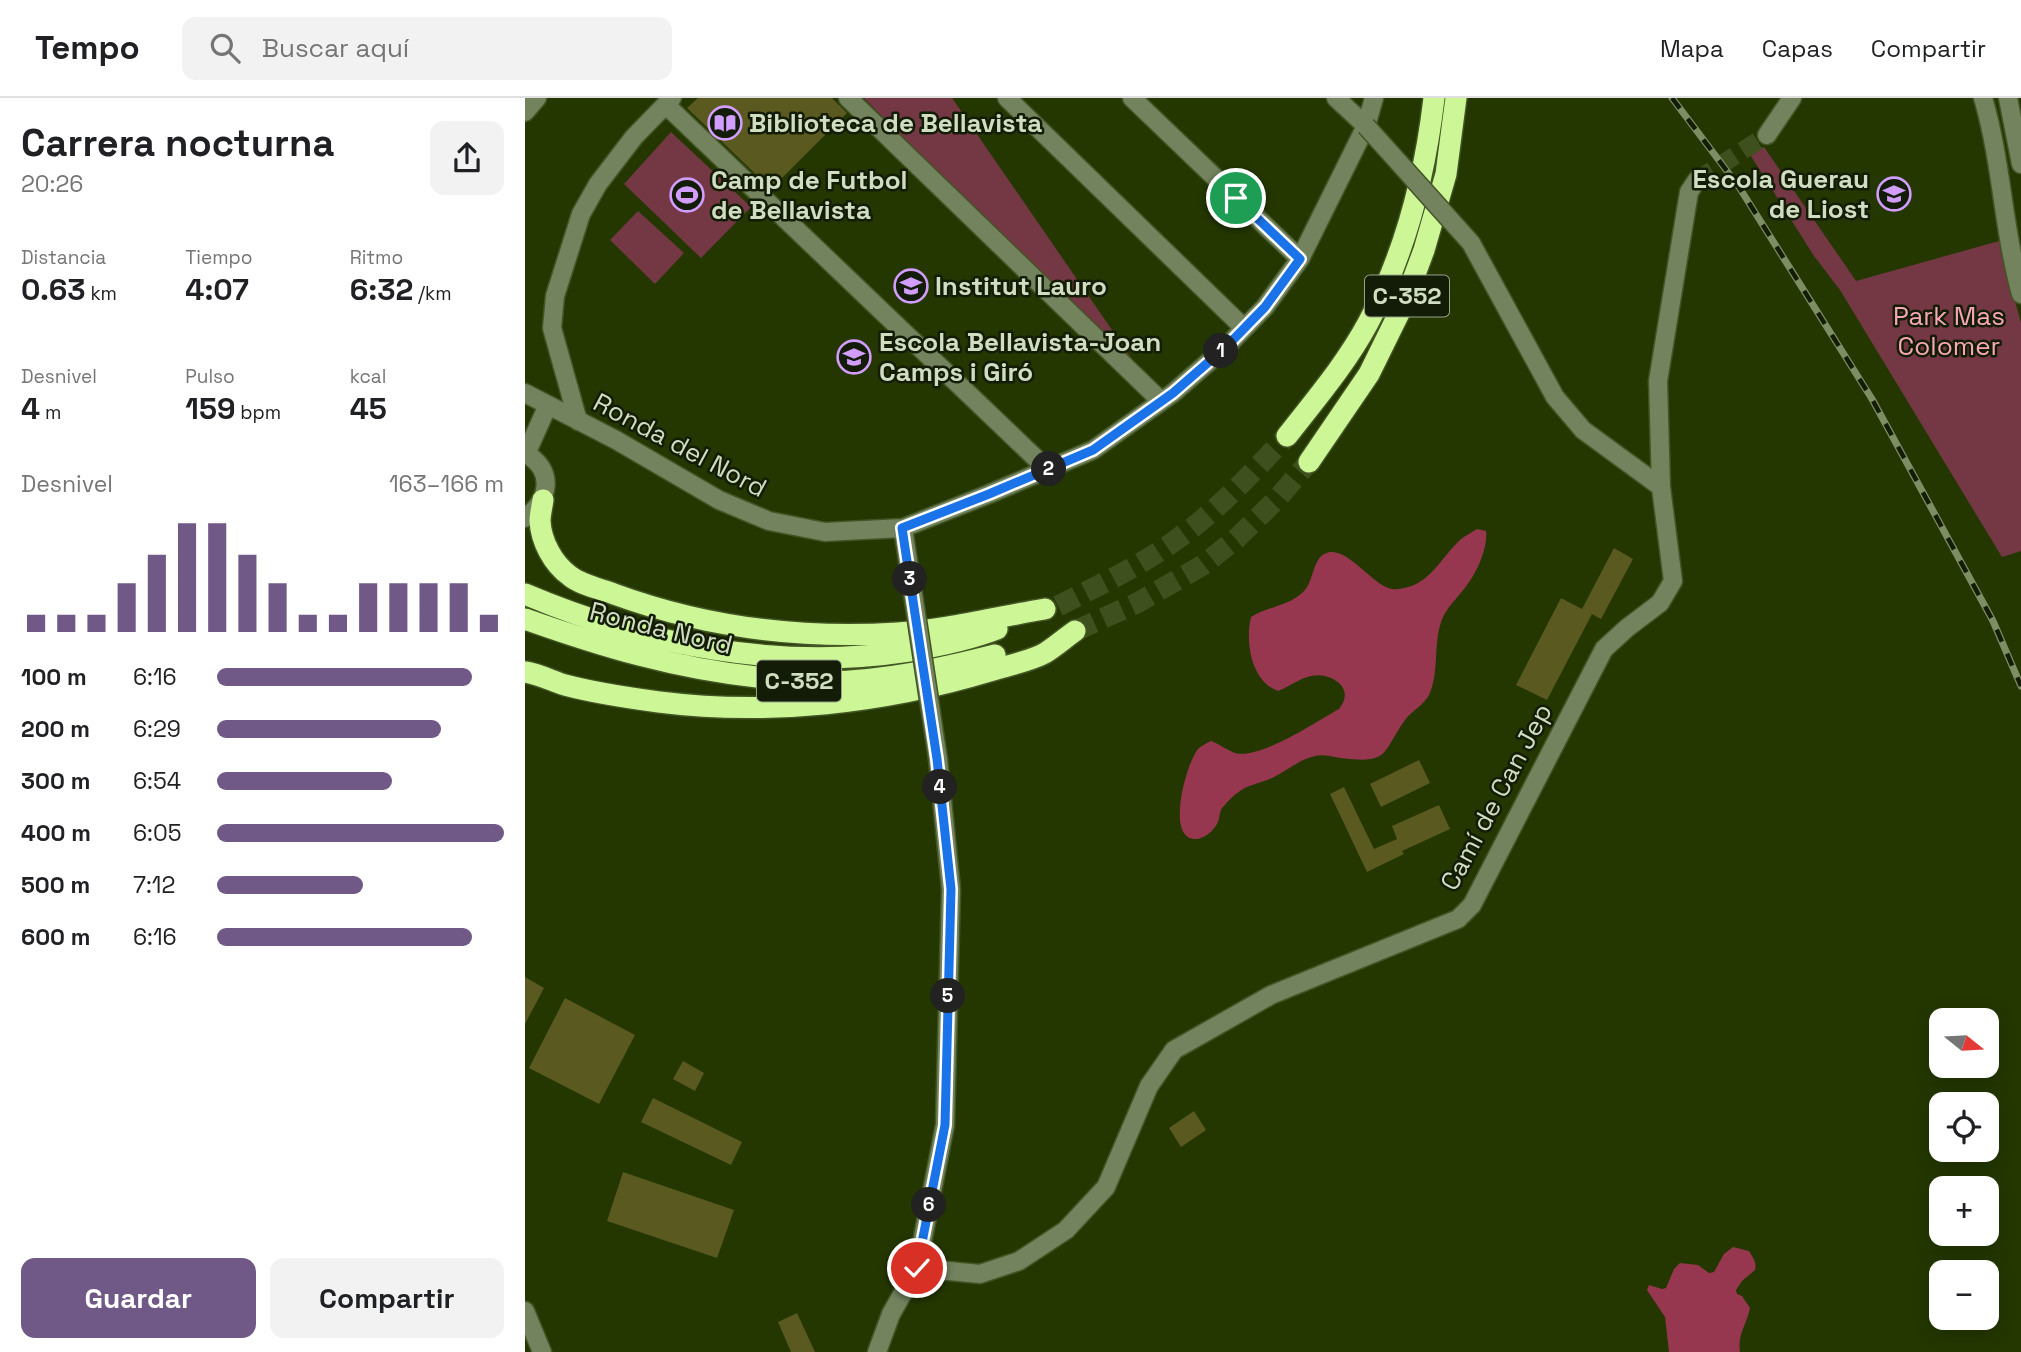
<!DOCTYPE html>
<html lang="es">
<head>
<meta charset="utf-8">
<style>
	:root { --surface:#fff; --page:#f2f2f2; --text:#202124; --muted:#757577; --line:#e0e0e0; --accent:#705986 }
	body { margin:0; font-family:"Space Grotesk",sans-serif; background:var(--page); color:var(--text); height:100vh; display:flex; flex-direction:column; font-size:26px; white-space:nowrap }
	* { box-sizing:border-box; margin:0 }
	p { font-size:23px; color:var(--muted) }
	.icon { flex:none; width:38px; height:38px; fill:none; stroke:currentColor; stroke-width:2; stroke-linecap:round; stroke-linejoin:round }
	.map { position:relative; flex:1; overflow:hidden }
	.details { display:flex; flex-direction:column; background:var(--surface); width:525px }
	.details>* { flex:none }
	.needle { width:46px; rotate:108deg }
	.buttons { position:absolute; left:1404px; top:910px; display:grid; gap:14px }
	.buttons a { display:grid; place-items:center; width:70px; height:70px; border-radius:14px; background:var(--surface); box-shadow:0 4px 18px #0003; font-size:35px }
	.pin { position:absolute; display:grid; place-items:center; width:60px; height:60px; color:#fff; margin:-30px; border:4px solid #fff; border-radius:50%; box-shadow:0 2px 7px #0007 }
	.km { position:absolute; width:35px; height:35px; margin:-18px; border-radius:50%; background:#222; color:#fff; font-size:19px; line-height:35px; text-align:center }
	.round { display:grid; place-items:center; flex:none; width:74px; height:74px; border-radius:14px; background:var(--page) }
	.headline { display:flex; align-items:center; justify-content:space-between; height:119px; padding:0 21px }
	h1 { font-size:38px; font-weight:700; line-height:52px }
	.metrics { display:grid; grid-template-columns:repeat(3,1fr); gap:10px; height:119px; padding:7px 21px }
	.metrics div { display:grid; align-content:center }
	.metrics b { font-size:30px; font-weight:700 }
	.metrics small { font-size:19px; font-weight:400 }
	.metrics p { font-size:19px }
	.chart { height:196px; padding:14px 21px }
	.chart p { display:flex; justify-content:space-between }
	.chart svg { width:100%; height:126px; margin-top:7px; stroke:var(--accent); stroke-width:6 }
	.cta { display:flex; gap:14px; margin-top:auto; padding:14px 21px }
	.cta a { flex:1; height:80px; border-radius:14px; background:var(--accent); color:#fff; font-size:28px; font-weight:700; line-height:80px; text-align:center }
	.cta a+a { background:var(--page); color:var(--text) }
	ul { padding:0 21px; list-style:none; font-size:23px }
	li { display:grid; grid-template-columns:112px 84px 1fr; align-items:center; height:52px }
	li i { height:18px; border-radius:9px; background:var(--accent) }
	header { display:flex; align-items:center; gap:42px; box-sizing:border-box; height:98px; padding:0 35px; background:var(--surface); border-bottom:2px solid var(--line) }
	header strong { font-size:33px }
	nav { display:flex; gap:38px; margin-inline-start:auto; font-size:24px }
	.search { width:490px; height:63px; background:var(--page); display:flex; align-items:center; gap:18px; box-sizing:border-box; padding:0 24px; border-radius:14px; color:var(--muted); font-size:26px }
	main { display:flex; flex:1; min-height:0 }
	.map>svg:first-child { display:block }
	.green { fill:#733844 }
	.forest { fill:#97374f }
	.building { fill:#5a591f }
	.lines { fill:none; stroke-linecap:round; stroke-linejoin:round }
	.minor-tunnel { stroke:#3e501e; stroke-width:18; stroke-dasharray:18 9; stroke-linecap:butt }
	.highway-tunnel { stroke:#3e501e; stroke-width:21; stroke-dasharray:21 10; stroke-linecap:butt }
	.minor-casing { stroke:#435524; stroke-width:21 }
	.highway-casing { stroke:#435524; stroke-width:24 }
	.minor { stroke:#72835e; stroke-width:18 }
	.highway { stroke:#cdf797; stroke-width:21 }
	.rail-casing { stroke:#7d8d64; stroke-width:7 }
	.rail { stroke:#131c06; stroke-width:4.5; stroke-dasharray:13; stroke-linecap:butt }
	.minor-bridge-casing { stroke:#435524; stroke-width:21; stroke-linecap:butt }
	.minor-bridge { stroke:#72835e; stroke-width:18 }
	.route-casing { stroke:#fff; stroke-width:14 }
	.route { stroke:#1a73e8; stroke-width:9 }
	.labels { text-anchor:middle; stroke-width:5; stroke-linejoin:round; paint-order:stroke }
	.shield { fill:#131c06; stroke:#97a389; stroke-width:2 }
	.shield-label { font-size:24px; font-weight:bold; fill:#d0ddc1 }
	.poi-label { font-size:26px; font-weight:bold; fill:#d0ddc1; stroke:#131c06; text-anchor:start }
	.park-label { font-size:26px; fill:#f7a7b5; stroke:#131c06 }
	.street-label { font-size:26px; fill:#d0ddc1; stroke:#131c06 }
</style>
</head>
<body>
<header>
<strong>Tempo</strong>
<div class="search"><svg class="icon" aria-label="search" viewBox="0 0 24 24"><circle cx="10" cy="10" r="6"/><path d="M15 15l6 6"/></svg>Buscar aquí</div>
<nav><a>Mapa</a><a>Capas</a><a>Compartir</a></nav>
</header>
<main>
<section class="details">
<div class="headline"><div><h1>Carrera nocturna</h1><p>20:26</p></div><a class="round"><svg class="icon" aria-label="share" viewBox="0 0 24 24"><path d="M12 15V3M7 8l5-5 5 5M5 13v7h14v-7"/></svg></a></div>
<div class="metrics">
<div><p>Distancia</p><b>0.63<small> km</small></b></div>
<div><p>Tiempo</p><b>4:07</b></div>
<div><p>Ritmo</p><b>6:32<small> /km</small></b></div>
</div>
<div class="metrics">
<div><p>Desnivel</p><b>4<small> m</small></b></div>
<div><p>Pulso</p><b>159<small> bpm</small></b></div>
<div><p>kcal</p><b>45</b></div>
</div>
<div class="chart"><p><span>Desnivel</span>163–166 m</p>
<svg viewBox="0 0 160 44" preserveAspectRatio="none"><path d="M5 44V38M15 44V38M25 44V38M35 44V27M45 44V17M55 44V6M65 44V6M75 44V17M85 44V27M95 44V38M105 44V38M115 44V27M125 44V27M135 44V27M145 44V27M155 44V38"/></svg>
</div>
<ul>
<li><b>100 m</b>6:16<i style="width:89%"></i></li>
<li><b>200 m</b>6:29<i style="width:78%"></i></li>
<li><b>300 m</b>6:54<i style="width:61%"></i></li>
<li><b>400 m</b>6:05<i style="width:100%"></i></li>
<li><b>500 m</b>7:12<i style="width:51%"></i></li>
<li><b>600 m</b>6:16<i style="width:89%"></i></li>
</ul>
<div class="cta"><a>Guardar</a><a>Compartir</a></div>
</section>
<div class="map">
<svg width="1496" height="1254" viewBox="0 0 1496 1254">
	<rect width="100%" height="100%" fill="#243701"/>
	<!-- green -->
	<path class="green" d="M339,0H427L636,303Z
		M146,34L226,109L176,160L99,86Z
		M1239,49L1331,183L1474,143L1496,225V453L1477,459L1315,192L1289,158L1224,55Z
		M113,113L159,155L130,186L85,142Z"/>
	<!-- forest -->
	<path class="forest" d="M952,431L961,433C963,450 952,474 942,487C935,497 925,506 919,517C907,541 915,570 905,595C899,608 887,612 880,622C856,656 865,666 816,660C808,659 798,656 790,658C773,662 762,673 747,680C738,684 727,686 718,691C711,695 703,703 698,709C694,713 695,719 693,724C689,733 678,742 669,741C641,739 661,666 673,651C676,648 682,645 686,643C694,646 704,653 710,655C735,662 792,623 814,611C819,604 822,598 818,590C814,583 807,580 800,578C781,574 769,587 753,593C726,583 720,544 726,519C743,508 771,507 782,489C788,480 789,462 799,456C820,444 846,487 867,491C871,492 880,490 883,489C906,483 918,458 934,443C939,438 946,435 952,431Z
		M1208,1149L1224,1153C1228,1160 1232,1164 1230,1172L1217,1183L1211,1192L1212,1196L1217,1198L1225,1210C1222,1226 1212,1237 1215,1254H1144L1140,1219L1122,1192L1124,1187L1137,1191L1141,1190L1149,1171L1155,1165L1173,1167L1184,1175L1189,1174L1199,1156Z"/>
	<!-- building -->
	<path class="building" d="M173,0H307L322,15L246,91L162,10Z
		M1089,450L1108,461L1076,521L1067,516L1022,602L991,587L1036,500L1057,511Z
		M894,662L905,685L856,709L845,686Z
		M819,689L849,751L872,741L867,728L914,707L925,731L877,753L879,756L842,774L805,696Z
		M0,879L19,890L0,926Z
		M40,900L110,937L74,1006L4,970Z
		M158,963L179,975L170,993L148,981Z
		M128,1000L217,1044L206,1067L116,1024Z
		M669,1013L681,1032L656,1049L644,1030Z
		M98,1074L209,1112L192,1160L82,1123Z
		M272,1215L290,1254H266L253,1224Z"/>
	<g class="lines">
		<!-- minor-tunnel -->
		<path class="minor-tunnel" d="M1172,82L1242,37"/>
		<!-- highway-tunnel -->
		<path class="highway-tunnel" d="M533,508C573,488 615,468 651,442C693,412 727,375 762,338
			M550,533L612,505L678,467L711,441L752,401L784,364"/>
		<defs>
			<path id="minor" d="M323,0L636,303
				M482,0L719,230
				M607,0L775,161
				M811,0L841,28
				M1458,0C1477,64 1478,132 1496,196
				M1483,0L1496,66
				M141,7L522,371
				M0,14L12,0
				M1242,37L1267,0
				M946,145L1030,299L1058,332L1136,389
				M0,295L91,342L194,402L244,423L300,434L378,430L464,396L568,352L648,295L702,248L740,209L775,161L841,28L849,0
				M53,323L27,230L30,198L56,116L73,86L109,39L147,0
				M0,355C30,372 25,402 0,420
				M1,356L23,307
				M378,430L386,483
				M392,1170L455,1176L494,1163L541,1132L581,1089L624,988L649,952L746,897L933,821L947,807L1079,551L1102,530L1135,505L1148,483L1136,389L1133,283L1164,94L1172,82
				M0,1213L17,1254
				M352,1254L366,1216L392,1170L420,1027L426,791L413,661"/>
			<path id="highway" d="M762,338C790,302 821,266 843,225C880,156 900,77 909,0
				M784,364L844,276L880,203L899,152L921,76L931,0
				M18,402C17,409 15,417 15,423C16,443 28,466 45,478C56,487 76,491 89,496C179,529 277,541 373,535C422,532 471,519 520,511
				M0,496C120,547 254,573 384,553C414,548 444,542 472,531
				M0,521C79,549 149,570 232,579C255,582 279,585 302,584C359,583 415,571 470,557
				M0,574C14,576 27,583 40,587C70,595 104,600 134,604C244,618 359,605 465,573C481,568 506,563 520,555C530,549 540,540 550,533"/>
		</defs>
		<!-- minor casing -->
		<use href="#minor" class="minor-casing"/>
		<!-- highway casing -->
		<use href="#highway" class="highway-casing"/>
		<!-- minor -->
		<use href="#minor" class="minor"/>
		<!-- highway -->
		<use href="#highway" class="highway"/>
		<defs>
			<path id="rail" d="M1147,0L1214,89L1347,301L1468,523L1496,588"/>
		</defs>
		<!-- rail casing -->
		<use href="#rail" class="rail-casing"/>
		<!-- rail -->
		<use href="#rail" class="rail"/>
		<defs>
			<path id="minor-bridge" d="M841,28L946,145
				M386,483L413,661"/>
		</defs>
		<!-- minor-bridge casing -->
		<use href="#minor-bridge" class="minor-bridge-casing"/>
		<!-- minor-bridge -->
		<use href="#minor-bridge" class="minor-bridge"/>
	</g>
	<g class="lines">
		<defs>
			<path id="route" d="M392,1170L420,1027L426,791L412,661L377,430L464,396L568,352L648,295L702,248L740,209L775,161L711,100"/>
		</defs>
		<!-- route casing -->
		<use href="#route" class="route-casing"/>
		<!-- route -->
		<use href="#route" class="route"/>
	</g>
	<!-- icons -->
	<defs>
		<symbol id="library-ring" viewBox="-11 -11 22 22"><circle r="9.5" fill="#131c06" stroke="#d19dfe" stroke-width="1.5"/><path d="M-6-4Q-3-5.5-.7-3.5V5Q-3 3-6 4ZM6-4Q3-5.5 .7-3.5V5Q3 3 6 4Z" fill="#d19dfe"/></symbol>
		<symbol id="school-ring" viewBox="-11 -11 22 22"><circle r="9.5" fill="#131c06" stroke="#d19dfe" stroke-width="1.5"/><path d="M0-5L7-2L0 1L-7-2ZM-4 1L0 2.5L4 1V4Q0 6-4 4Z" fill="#d19dfe"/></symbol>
		<symbol id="stadium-ring" viewBox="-11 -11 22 22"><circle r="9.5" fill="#131c06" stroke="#d19dfe" stroke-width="1.5"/><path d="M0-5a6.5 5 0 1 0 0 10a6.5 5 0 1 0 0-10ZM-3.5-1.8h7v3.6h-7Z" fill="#d19dfe"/></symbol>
	</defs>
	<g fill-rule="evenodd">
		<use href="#library-ring" x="181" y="6" width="38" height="38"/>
		<use href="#school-ring" x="1350" y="77" width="38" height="38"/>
		<use href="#stadium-ring" x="143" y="78" width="38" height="38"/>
		<use href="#school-ring" x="367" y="169" width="38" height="38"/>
		<use href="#school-ring" x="310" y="240" width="38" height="38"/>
	</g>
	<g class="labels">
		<!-- shield labels -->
		<g class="shield">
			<rect x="840" y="177.5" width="84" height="41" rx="5"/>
			<rect x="232" y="562.5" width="84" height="41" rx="5"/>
		</g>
		<g class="shield-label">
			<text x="882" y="206">C-352</text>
			<text x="274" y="591">C-352</text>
		</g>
		<!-- poi labels -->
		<g class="poi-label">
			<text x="224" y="34">Biblioteca de Bellavista</text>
			<text x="1344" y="90" text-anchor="end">Escola Guerau<tspan x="1344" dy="30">de Liost</tspan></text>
			<text x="186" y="91">Camp de Futbol<tspan x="186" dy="30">de Bellavista</tspan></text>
			<text x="410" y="197">Institut Lauro</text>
			<text x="354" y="253">Escola Bellavista-Joan<tspan x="354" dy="30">Camps i Giró</tspan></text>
		</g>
		<!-- park labels -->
		<g class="park-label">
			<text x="1424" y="227">Park Mas<tspan x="1424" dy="30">Colomer</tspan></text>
		</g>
		<!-- street labels -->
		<g class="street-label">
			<text transform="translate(155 347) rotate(28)" y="9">Ronda del Nord</text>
			<text transform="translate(136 530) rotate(14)" y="9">Ronda Nord</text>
			<text transform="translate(971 699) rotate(-62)" y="9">Camí de Can Jep</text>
		</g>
	</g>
</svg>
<div class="buttons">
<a><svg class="needle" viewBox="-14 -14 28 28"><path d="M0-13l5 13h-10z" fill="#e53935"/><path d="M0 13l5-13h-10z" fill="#757577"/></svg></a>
<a><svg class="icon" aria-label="locate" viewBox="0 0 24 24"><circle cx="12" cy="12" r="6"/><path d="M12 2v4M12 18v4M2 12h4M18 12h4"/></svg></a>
<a>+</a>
<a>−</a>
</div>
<div class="pin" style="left:711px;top:100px;background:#1e9e55"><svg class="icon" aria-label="arrive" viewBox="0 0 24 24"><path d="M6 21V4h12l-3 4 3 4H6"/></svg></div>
<div class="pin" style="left:392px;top:1170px;background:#d93025"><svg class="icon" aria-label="check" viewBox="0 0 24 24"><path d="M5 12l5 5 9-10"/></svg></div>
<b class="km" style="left:696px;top:253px">1</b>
<b class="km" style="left:524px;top:371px">2</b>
<b class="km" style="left:385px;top:481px">3</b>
<b class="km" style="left:415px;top:689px">4</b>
<b class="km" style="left:423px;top:898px">5</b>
<b class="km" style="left:404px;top:1107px">6</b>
</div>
</main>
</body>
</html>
